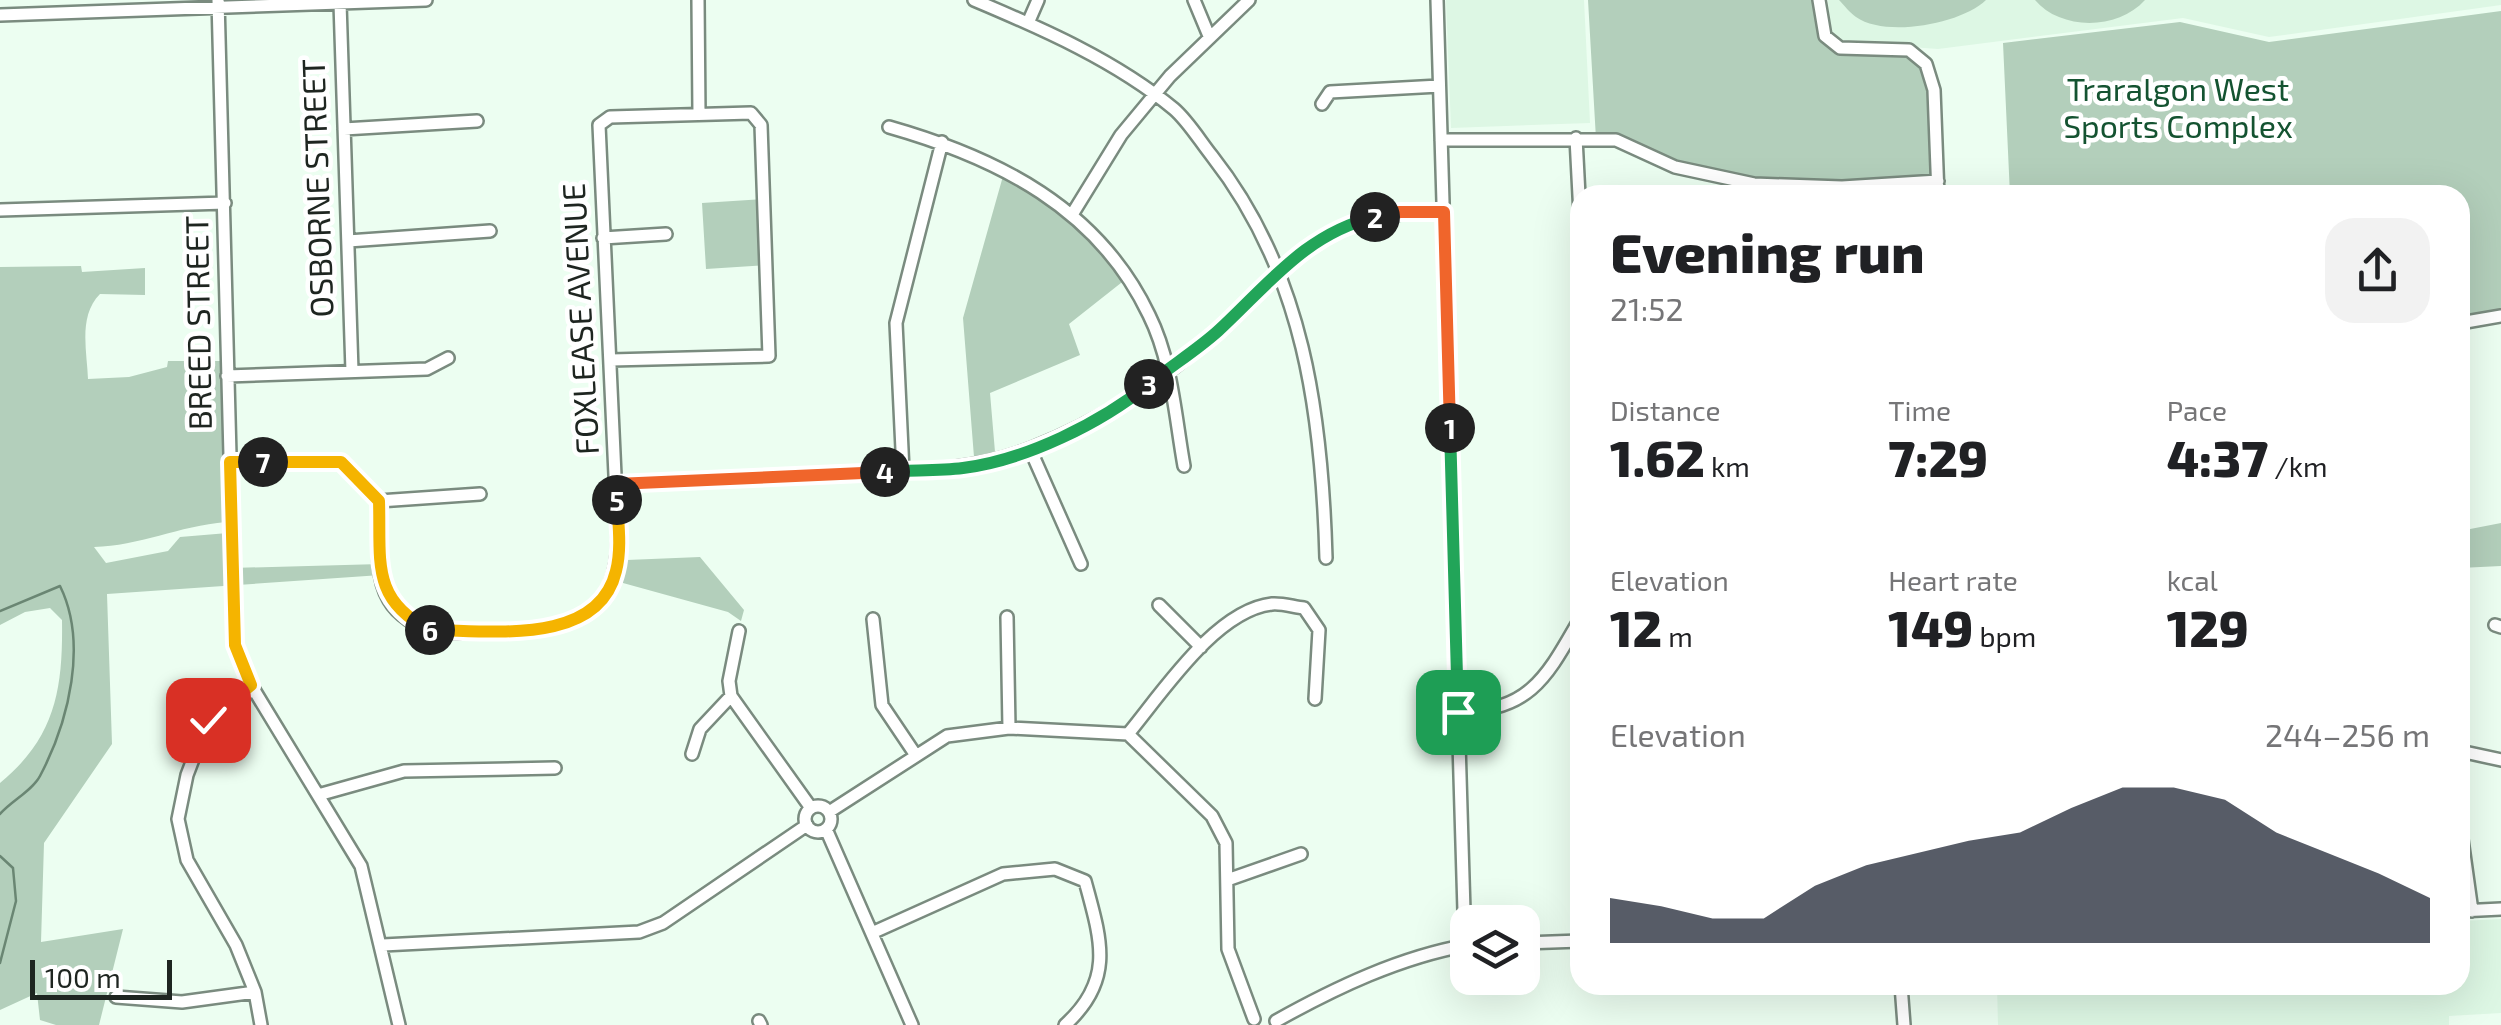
<!DOCTYPE html>
<html lang="en">
<head>
<meta charset="utf-8">
<style>
	:root { --surface:#fff; --page:#f2f2f2; --text:#202124; --muted:#757577; --accent:#111827 }
	body { margin:0; font-family:"Exo 2",sans-serif; background:var(--page); color:var(--text); height:100vh; display:flex; flex-direction:column; font-size:38px; white-space:nowrap }
	* { box-sizing:border-box; margin:0 }
	p { font-size:32px; color:var(--muted) }
	.icon { flex:none; width:55px; height:55px; fill:none; stroke:currentColor; stroke-width:2; stroke-linecap:round; stroke-linejoin:round }
	.map { position:relative; flex:1; overflow:hidden }
	.details { position:absolute; left:1570px; top:185px; width:900px; height:810px; display:flex; flex-direction:column; background:var(--surface); border-radius:30px; box-shadow:0 10px 40px #0002 }
	.details>* { flex:none }
	.controls { position:absolute; left:1450px; top:905px; display:grid; gap:20px }
	.controls a { display:grid; place-items:center; width:90px; height:90px; border-radius:20px; background:var(--surface); box-shadow:0 10px 40px #0002; font-size:50px }
	.scale { position:absolute; left:30px; bottom:25px; width:142px; box-sizing:border-box; padding-left:10px; border:5px solid #1e2520; border-top:0; font-size:28px; line-height:35px; white-space:nowrap; color:#1e2520; -webkit-text-stroke:8px #fff; paint-order:stroke }
	.pin { position:absolute; display:grid; place-items:center; width:85px; height:85px; color:#fff; margin:-42px; border-radius:20px; box-shadow:0 5px 15px #0006 }
	.km { position:absolute; width:50px; height:50px; margin:-25px; border-radius:50%; background:#222; color:#fff; font-size:28px; line-height:50px; text-align:center }
	.round { display:grid; place-items:center; flex:none; width:105px; height:105px; border-radius:30px; background:var(--page) }
	.head { display:flex; align-items:center; justify-content:space-between; height:170px; padding:0 40px }
	h1 { font-size:55px; font-weight:800; line-height:75px }
	.figures { display:grid; grid-template-columns:repeat(3,1fr); gap:15px; height:170px; padding:10px 40px }
	.figures div { display:grid; align-content:center }
	.figures b { font-size:50px; font-weight:800 }
	.figures small { font-size:28px; font-weight:400 }
	.figures p { font-size:28px }
	.chart { height:280px; padding:20px 40px }
	.chart p { display:flex; justify-content:space-between }
	.chart svg { width:100%; height:180px; margin-top:10px; fill:var(--accent); opacity:.7 }
	.map>svg:first-child { display:block }
	.built { fill:#ddf7e4 }
	.green { fill:#b3cfbb }
	.lines { fill:none; stroke-linecap:round; stroke-linejoin:round }
	.stream { stroke:#6a8673; stroke-width:2.5 }
	.minor-casing { stroke:#7a8b7f; stroke-width:16 }
	.minor { stroke:#fff; stroke-width:11 }
	.split-1-casing { stroke:#fff; stroke-width:20 }
	.split-2-casing { stroke:#fff; stroke-width:20 }
	.split-3-casing { stroke:#fff; stroke-width:20 }
	.split-4-casing { stroke:#fff; stroke-width:20 }
	.split-5-casing { stroke:#fff; stroke-width:20 }
	.split-6-casing { stroke:#fff; stroke-width:20 }
	.split-7-casing { stroke:#fff; stroke-width:20 }
	.split-8-casing { stroke:#fff; stroke-width:20 }
	.split-1 { stroke:#22a559; stroke-width:12 }
	.split-2 { stroke:#f0652b; stroke-width:12 }
	.split-3 { stroke:#22a559; stroke-width:12 }
	.split-4 { stroke:#22a559; stroke-width:12 }
	.split-5 { stroke:#f0652b; stroke-width:12 }
	.split-6 { stroke:#f5b400; stroke-width:12 }
	.split-7 { stroke:#f5b400; stroke-width:12 }
	.split-8 { stroke:#f5b400; stroke-width:12 }
	.labels { text-anchor:middle; stroke-width:9; stroke-linejoin:round; paint-order:stroke }
	.park-label { font-size:32px; fill:#145331; stroke:#fff }
	.street-label { font-size:32px; fill:#1e2520; stroke:#fff }
</style>
</head>
<body>
<div class="map">
<svg width="2501" height="1025" viewBox="0 0 2501 1025">
	<rect width="100%" height="100%" fill="#ecfef1"/>
	<!-- built -->
	<path class="built" d="M1446,0H1584L1590,123L1451,128Z
		M1828,0H2501V5L2269,37L2183,18L1938,49L1843,42L1830,31Z
		M2501,919V1013L2449,1016V1025H1998L1997,985H2460V921Z"/>
	<!-- green -->
	<path class="green" d="M1588,0H1819C1834,91 1876,21 1926,64L1938,181L1754,184L1596,139Z
		M1839,0H1986C1961,24 1886,38 1856,17C1850,13 1844,5 1839,0Z
		M2035,0H2145C2117,31 2060,30 2035,0Z
		M2501,11V316L2460,323V195H2010L2003,43L2180,22L2269,42Z
		M1005,169L1073,213L1126,279L1069,324L1080,355L990,393L995,452L974,457L963,318Z
		M764,199L766,265L706,269L702,203Z
		M81,266L82,272L145,268V295L100,294C78,316 87,351 88,379L129,377L167,367L168,361H222L226,522C179,526 139,546 94,547L106,563L168,551L180,537L228,533L232,568L381,564V575L107,594L112,744L44,843L41,942L123,929L99,1025H56L40,1020L37,993L0,1010V783C56,737 63,688 62,620L50,608L25,612L0,625V267Z
		M2501,523V566L2460,568V531Z
		M700,557L744,610L741,621L728,612L623,583L617,570L627,560Z"/>
	<g class="lines">
		<!-- stream -->
		<path class="stream" d="M0,611L60,586C88,643 69,721 40,776C32,791 11,801 0,814
			M0,856L13,868L16,901L0,963"/>
		<defs>
			<path id="minor" d="M218,0L235,645L251,685L361,866L399,1025
				M698,0L699,114
				M974,0C1043,29 1116,61 1174,109C1188,121 1200,141 1212,156C1304,273 1322,415 1326,558
				M1194,0L1209,36
				M1437,0L1465,945
				M1819,0L1825,36L1840,48L1909,50L1926,64L1934,90L1938,195
				M340,3L352,371
				M0,15L426,0
				M1028,23L1038,0
				M1322,104L1330,92L1439,86
				M889,127C998,158 1098,208 1149,315C1172,361 1175,416 1184,466
				M344,129L477,121
				M1576,138L1580,215
				M1441,140H1616L1675,167L1754,184L1842,187L1938,181
				M0,210L225,203
				M1073,213L1121,135L1170,76L1249,0
				M603,238L666,234
				M348,241L490,231
				M2460,323L2501,316
				M227,376L427,369L448,358
				M1030,449L1081,564
				M230,461L341,462L379,501C380,530 373,574 389,600C397,614 417,628 433,631C465,635 560,633 585,615C611,597 617,570 618,541L599,125L610,117L751,113L761,125L769,356L611,360
				M903,471L896,323L942,142
				M616,484C690,481 763,477 837,474C903,471 969,473 1032,448C1099,422 1164,380 1218,331C1299,257 1321,211 1443,212
				M379,501L480,494
				M1159,605L1201,647
				M1007,617L1009,728
				M873,619L882,705L915,754
				M2495,625L2501,627
				M739,631L729,681L731,696L811,808
				M251,685L208,720L187,775L178,819L187,860L236,945L255,992L261,1025
				M1458,712C1531,711 1547,676 1580,619
				M1128,734C1162,693 1216,610 1272,604C1282,603 1294,607 1304,608L1319,630L1315,699
				M2460,751L2501,760
				M692,754L700,729L731,696
				M318,795L404,771L555,768
				M805 819a13 13 0 1 1 26 0a13 13 0 1 1-26 0Z
				M829,812L947,736L1009,728L1128,734L1212,816L1226,843L1228,949L1254,1019
				M2460,825L2472,911
				M826,829L912,1025
				M1230,879L1301,854
				M2460,911L2501,909
				M874,932L1003,874L1055,869L1085,881C1101,940 1115,980 1065,1025
				M1522,943L1580,941
				M383,945L639,932L663,923L807,825
				M1901,985L1904,1025
				M116,997L182,1002L255,992
				M759,1021L761,1025
				M1276,1021C1335,988 1400,957 1468,945"/>
		</defs>
		<!-- minor casing -->
		<use href="#minor" class="minor-casing"/>
		<!-- minor -->
		<use href="#minor" class="minor"/>
	</g>
	<g class="lines">
		<defs>
			<path id="split-1" d="M1450,428L1458,712"/>
			<path id="split-2" d="M1375,217L1400,212H1444L1450,428"/>
			<path id="split-3" d="M1149,384C1171,366 1197,350 1218,331C1267,286 1306,233 1375,217"/>
			<path id="split-4" d="M885,472C911,470 938,471 963,468C1026,460 1101,423 1149,384"/>
			<path id="split-5" d="M617,500L616,484L885,472"/>
			<path id="split-6" d="M430,630C488,630 598,647 616,571C622,548 618,522 617,500"/>
			<path id="split-7" d="M263,462H341L379,501C381,560 370,600 430,630"/>
			<path id="split-8" d="M208,720L251,685L235,645L230,462H263"/>
		</defs>
		<!-- split-1 casing -->
		<use href="#split-1" class="split-1-casing"/>
		<!-- split-2 casing -->
		<use href="#split-2" class="split-2-casing"/>
		<!-- split-3 casing -->
		<use href="#split-3" class="split-3-casing"/>
		<!-- split-4 casing -->
		<use href="#split-4" class="split-4-casing"/>
		<!-- split-5 casing -->
		<use href="#split-5" class="split-5-casing"/>
		<!-- split-6 casing -->
		<use href="#split-6" class="split-6-casing"/>
		<!-- split-7 casing -->
		<use href="#split-7" class="split-7-casing"/>
		<!-- split-8 casing -->
		<use href="#split-8" class="split-8-casing"/>
		<!-- split-1 -->
		<use href="#split-1" class="split-1"/>
		<!-- split-2 -->
		<use href="#split-2" class="split-2"/>
		<!-- split-3 -->
		<use href="#split-3" class="split-3"/>
		<!-- split-4 -->
		<use href="#split-4" class="split-4"/>
		<!-- split-5 -->
		<use href="#split-5" class="split-5"/>
		<!-- split-6 -->
		<use href="#split-6" class="split-6"/>
		<!-- split-7 -->
		<use href="#split-7" class="split-7"/>
		<!-- split-8 -->
		<use href="#split-8" class="split-8"/>
	</g>
	<g class="labels">
		<!-- park labels -->
		<g class="park-label">
			<text x="2178" y="101">Traralgon West<tspan x="2178" dy="37">Sports Complex</tspan></text>
		</g>
		<!-- street labels -->
		<g class="street-label">
			<text transform="translate(318 188) rotate(-92)" y="11">OSBORNE STREET</text>
			<text transform="translate(581 319) rotate(-93)" y="11">FOXLEASE AVENUE</text>
			<text transform="translate(199 323) rotate(-91)" y="11">BREED STREET</text>
		</g>
	</g>
</svg>
<div class="controls">
<a><svg class="icon" aria-label="layers" viewBox="0 0 24 24"><path d="M12 4l9 5-9 5-9-5zM3 14l9 5 9-5"/></svg></a>
</div>
<div class="scale">100 m</div>
<div class="pin" style="left:1458px;top:712px;background:#1e9e55"><svg class="icon" aria-label="arrive" viewBox="0 0 24 24"><path d="M6 21V4h12l-3 4 3 4H6"/></svg></div>
<div class="pin" style="left:208px;top:720px;background:#d93025"><svg class="icon" aria-label="check" viewBox="0 0 24 24"><path d="M5 12l5 5 9-10"/></svg></div>
<b class="km" style="left:1450px;top:428px">1</b>
<b class="km" style="left:1375px;top:217px">2</b>
<b class="km" style="left:1149px;top:384px">3</b>
<b class="km" style="left:885px;top:472px">4</b>
<b class="km" style="left:617px;top:500px">5</b>
<b class="km" style="left:430px;top:630px">6</b>
<b class="km" style="left:263px;top:462px">7</b>
<section class="details">
<div class="head"><div><h1>Evening run</h1><p>21:52</p></div><a class="round"><svg class="icon" aria-label="share" viewBox="0 0 24 24"><path d="M12 15V3M7 8l5-5 5 5M5 13v7h14v-7"/></svg></a></div>
<div class="figures">
<div><p>Distance</p><b>1.62<small> km</small></b></div>
<div><p>Time</p><b>7:29</b></div>
<div><p>Pace</p><b>4:37<small> /km</small></b></div>
</div>
<div class="figures">
<div><p>Elevation</p><b>12<small> m</small></b></div>
<div><p>Heart rate</p><b>149<small> bpm</small></b></div>
<div><p>kcal</p><b>129</b></div>
</div>
<div class="chart"><p><span>Elevation</span>244–256 m</p>
<svg viewBox="0 0 160 44" preserveAspectRatio="none"><path d="M0 44V33L10 35L20 38L30 38L40 30L50 25L60 22L70 19L80 17L90 11L100 6L110 6L120 9L130 17L140 22L150 27L160 33V44z"/></svg>
</div>
</section>
</div>
</body>
</html>
